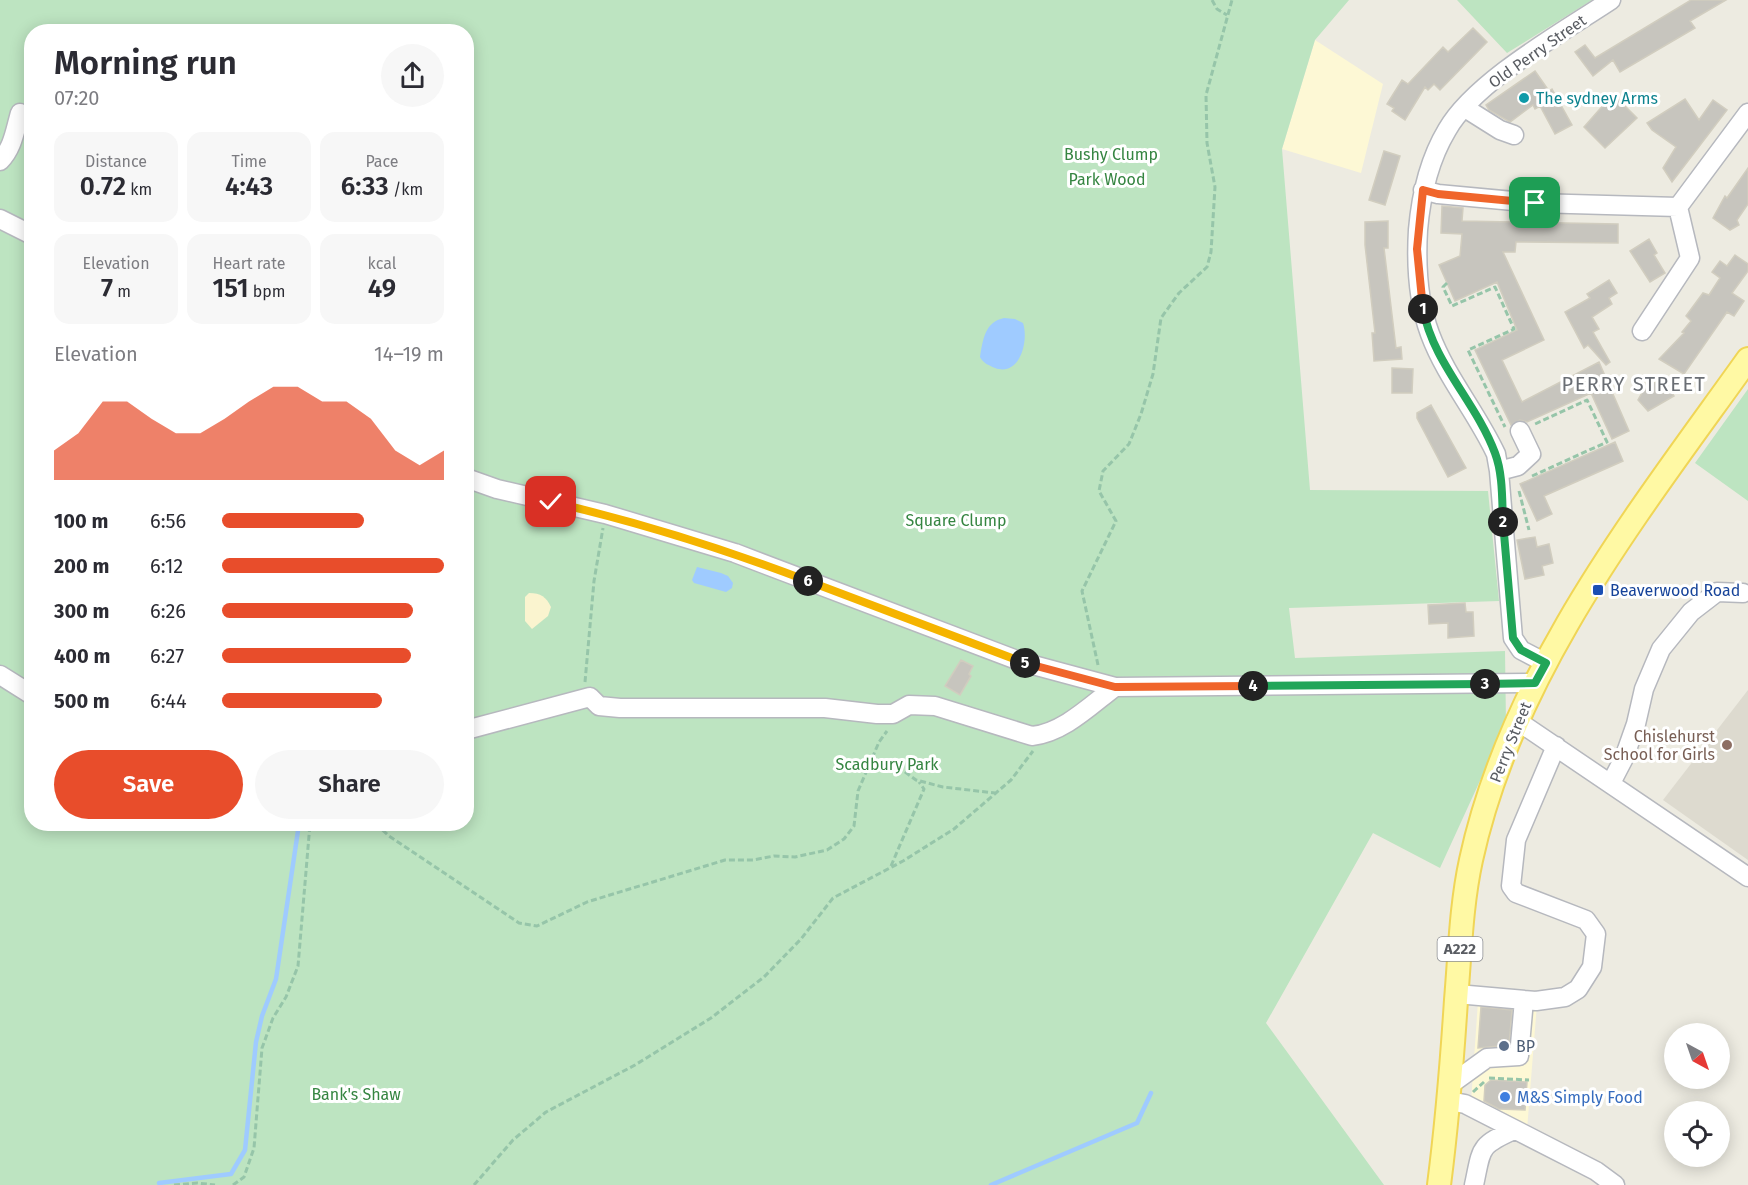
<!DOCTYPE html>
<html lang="en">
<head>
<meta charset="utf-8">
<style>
	:root { --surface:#fff; --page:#f7f7f7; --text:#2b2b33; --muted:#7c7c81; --accent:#e84d2b }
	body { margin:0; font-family:"Fira Sans",sans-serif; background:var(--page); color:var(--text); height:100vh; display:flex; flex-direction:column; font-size:22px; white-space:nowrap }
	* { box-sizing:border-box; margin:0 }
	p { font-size:20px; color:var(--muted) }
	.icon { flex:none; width:33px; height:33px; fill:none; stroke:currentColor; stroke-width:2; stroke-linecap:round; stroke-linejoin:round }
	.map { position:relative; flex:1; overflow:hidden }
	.drawer { position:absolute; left:24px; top:24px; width:450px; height:807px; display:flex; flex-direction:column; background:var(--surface); border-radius:24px; box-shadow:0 3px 15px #0003 }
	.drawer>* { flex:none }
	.needle { width:39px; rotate:140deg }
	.controls { position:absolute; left:1664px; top:1023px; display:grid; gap:12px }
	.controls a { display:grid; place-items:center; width:66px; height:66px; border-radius:50%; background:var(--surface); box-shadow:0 3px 15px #0003; font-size:30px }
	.pin { position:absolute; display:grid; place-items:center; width:51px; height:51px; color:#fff; margin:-26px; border-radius:12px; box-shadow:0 3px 9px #0006 }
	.km { position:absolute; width:30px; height:30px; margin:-15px; border-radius:50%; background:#222; color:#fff; font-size:16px; line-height:30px; text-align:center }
	.round { display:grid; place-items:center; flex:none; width:63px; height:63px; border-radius:32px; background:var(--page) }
	.overview { display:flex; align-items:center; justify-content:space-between; height:102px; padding:0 30px }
	h1 { font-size:33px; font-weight:600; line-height:45px }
	.metrics { display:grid; grid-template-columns:repeat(3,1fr); gap:9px; height:102px; padding:6px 30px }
	.metrics div { display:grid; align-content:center; border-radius:15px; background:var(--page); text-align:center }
	.metrics b { font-size:26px; font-weight:600 }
	.metrics small { font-size:16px; font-weight:400 }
	.metrics p { font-size:16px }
	.chart { height:168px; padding:12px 30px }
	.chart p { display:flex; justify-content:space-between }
	.chart svg { width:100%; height:108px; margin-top:6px; fill:var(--accent); opacity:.7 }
	.action { display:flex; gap:12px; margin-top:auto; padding:12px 30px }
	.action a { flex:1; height:69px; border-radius:36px; background:var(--accent); color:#fff; font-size:24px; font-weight:600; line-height:69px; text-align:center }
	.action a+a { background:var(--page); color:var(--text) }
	ul { padding:0 30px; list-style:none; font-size:20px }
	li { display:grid; grid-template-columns:96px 72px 1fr; align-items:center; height:45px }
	li i { height:15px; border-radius:8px; background:var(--accent) }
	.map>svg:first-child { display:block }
	.commercial { fill:#fdf8d5 }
	.education { fill:#dddacf }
	.green { fill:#bde4c1; fill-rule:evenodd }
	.sand { fill:#faf4cf }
	.water { fill:#9fcbff }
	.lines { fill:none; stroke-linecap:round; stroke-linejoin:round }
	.stream { stroke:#9fcbff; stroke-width:4.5 }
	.building { fill:#c7c5be; stroke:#d1cdbf; stroke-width:1.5 }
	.minor-casing { stroke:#b6b8be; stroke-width:21 }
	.major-casing { stroke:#f0d556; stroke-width:26 }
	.path { stroke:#96c5a9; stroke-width:3; stroke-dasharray:6 3; stroke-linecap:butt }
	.minor { stroke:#fff; stroke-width:18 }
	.major { stroke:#fff9a4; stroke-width:22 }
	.split-1-casing { stroke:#fff; stroke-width:12 }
	.split-2-casing { stroke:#fff; stroke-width:12 }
	.split-3-casing { stroke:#fff; stroke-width:12 }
	.split-4-casing { stroke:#fff; stroke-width:12 }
	.split-5-casing { stroke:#fff; stroke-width:12 }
	.split-6-casing { stroke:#fff; stroke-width:12 }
	.split-7-casing { stroke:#fff; stroke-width:12 }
	.split-1 { stroke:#f0652b; stroke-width:8 }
	.split-2 { stroke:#22a559; stroke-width:8 }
	.split-3 { stroke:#22a559; stroke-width:8 }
	.split-4 { stroke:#22a559; stroke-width:8 }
	.split-5 { stroke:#f0652b; stroke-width:8 }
	.split-6 { stroke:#f5b400; stroke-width:8 }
	.split-7 { stroke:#f5b400; stroke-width:8 }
	.culture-dot { fill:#0f9aa8; stroke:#fff; stroke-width:2 }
	.transit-dot { fill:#1a4fb4; stroke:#fff; stroke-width:2 }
	.education-dot { fill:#8d6e63; stroke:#fff; stroke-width:2 }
	.service-dot { fill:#5c6f8a; stroke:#fff; stroke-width:2 }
	.shop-dot { fill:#3f7fe0; stroke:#fff; stroke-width:2 }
	.labels { text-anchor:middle; stroke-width:6; stroke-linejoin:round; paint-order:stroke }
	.shield { fill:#fff; stroke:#8b8d91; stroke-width:1.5 }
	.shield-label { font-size:15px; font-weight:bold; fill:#595c62 }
	.street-label { font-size:16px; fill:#595c62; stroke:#fff }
	.culture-label { font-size:16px; fill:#0d838f; stroke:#fff; text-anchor:start }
	.park-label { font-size:16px; fill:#358541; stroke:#fff }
	.transit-label { font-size:16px; fill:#164399; stroke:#fff; text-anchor:start }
	.education-label { font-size:16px; fill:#785e54; stroke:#fff; text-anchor:end }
	.service-label { font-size:16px; fill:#4e5e75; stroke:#fff; text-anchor:start }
	.shop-label { font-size:16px; fill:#366cbe; stroke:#fff; text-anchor:start }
	.quarter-label { font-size:20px; letter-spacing:1.5px; fill:#6a6e74; stroke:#fff }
</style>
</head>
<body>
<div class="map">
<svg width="1748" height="1185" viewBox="0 0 1748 1185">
	<rect width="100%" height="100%" fill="#edebe1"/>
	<!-- commercial -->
	<path class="commercial" d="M1315,40L1383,84L1361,173L1282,149Z
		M1479,987L1538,991L1527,1130L1471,1102Z"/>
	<!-- education -->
	<path class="education" d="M1748,690V860L1663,800Z"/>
	<!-- green -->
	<path class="green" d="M0,0H1349L1315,40L1282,149L1310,490L1488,491L1499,601L1289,608L1295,658L1505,651L1506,724L1440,868L1373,833L1266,1023L1384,1185H0ZM32,32H466V824H32Z
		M1457,0H1592L1507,53Z
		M1748,389V501L1695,463Z"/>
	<!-- sand -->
	<path class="sand" d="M529,593C541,593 546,597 551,607L548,616L532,629L525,621V597Z"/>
	<!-- water -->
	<path class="water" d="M1004,318L1015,319L1023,323C1029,341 1020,377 995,368C988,365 983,363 980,357C983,339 985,322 1004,318Z
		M697,567L721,573L728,576L733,583L732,588L726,592L694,583L692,580Z"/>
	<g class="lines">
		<!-- stream -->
		<path class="stream" d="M159,1183L231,1174L245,1150L256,1042L262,1016L276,979L299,824
			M991,1185L1137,1123L1151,1093"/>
	</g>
	<!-- building -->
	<path class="building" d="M1691,0H1726L1690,21L1695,28L1620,72L1613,60L1593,76L1575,52L1585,45L1595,58Z
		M1473,28L1487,42L1440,90L1434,84L1428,90L1425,87L1405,120L1392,111L1394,108L1387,104L1402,80L1408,84L1443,47L1448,52Z
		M1535,71L1549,91L1552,89L1572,125L1555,134L1540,106L1535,109L1533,105L1510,122L1489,110L1486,105Z
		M1613,94L1637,118L1605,148L1584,127Z
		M1685,99L1699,120L1713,100L1727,110L1672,182L1663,168L1676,147L1652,130L1647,123Z
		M1384,151L1400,156L1385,205L1369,200Z
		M1748,168V204L1737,220L1739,225L1730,230L1713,218L1725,196L1727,198Z
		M1442,206L1463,208L1462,221L1618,224V243L1516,242L1515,252H1503L1544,340L1502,360L1522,402L1599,362L1629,431L1612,439L1591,393L1527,422L1520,420L1511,425L1475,350L1517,330L1497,282L1455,301L1439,265L1460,256L1462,234L1441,233Z
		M1388,221V248H1384L1396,348L1401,347L1402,359L1374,361L1372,333H1375L1365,245V222Z
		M1649,239L1657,253L1654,255L1665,273L1650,282L1630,251Z
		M1735,255L1748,264V271L1732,293L1744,301L1734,316L1727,312L1684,374L1659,359L1684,333L1682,332L1691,321L1686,316L1703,293L1709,295L1720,278L1712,272L1720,261L1727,266Z
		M1609,280L1617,293L1609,298L1612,304L1592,317L1599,329L1593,332L1610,362L1606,365L1588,345L1584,348L1565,312L1590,298L1587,294Z
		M1392,368L1413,369L1412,393H1392Z
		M1662,377L1674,396L1648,411L1638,400L1643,391Z
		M1431,405L1466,468L1448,477L1417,418V413Z
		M1615,442L1623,461L1544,496L1552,514L1537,521L1520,484Z
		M1535,537L1537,547L1549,544L1553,563L1542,566L1544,575L1525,579L1517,540Z
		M1465,603L1466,612H1473L1474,636L1448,638V623L1429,624L1428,605Z
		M961,660L973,666L969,674L971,676L960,695L945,686Z
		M1481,1007L1512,1010L1509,1045L1478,1048Z
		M1491,1080L1527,1082L1525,1110L1499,1109L1484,1101L1485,1085Z"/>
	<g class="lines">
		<defs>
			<path id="minor" d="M1465,108L1500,130L1514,135
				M0,161C13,148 15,130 20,113
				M1423,190L1438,194L1535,203L1678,207L1748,113
				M0,219L32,235
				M1642,331L1690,258L1678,207
				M1499,471L1518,466L1531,454L1520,431
				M466,478L497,489L605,514L735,553L1022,662L1115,687L1535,683
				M1546,663L1521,650L1513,638L1499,471L1496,454C1477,413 1446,377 1430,334C1418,302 1416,264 1418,230C1421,195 1429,160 1447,130C1475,81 1563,32 1611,0
				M0,675L32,695
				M1516,720L1748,877
				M466,730L590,697L599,706L620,708H825L877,714H893L909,705L935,706L1032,736C1063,733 1091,705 1115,687
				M1611,783L1624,758L1636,724L1644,689L1661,649L1691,612L1717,592L1743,593
				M1457,994L1536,1001L1565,997L1578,989L1592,967L1596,934L1586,920L1516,893L1511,886L1516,840L1556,746
				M1451,1084L1487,1058L1519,1056L1524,1000
				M1449,1101L1465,1104L1596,1171L1615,1185
				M1474,1185C1482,1148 1478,1146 1514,1130"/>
			<path id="major" d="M1439,1185C1447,1123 1452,1062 1456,1000C1460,953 1461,906 1471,860C1512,671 1638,513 1748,359"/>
		</defs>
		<!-- minor casing -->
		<use href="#minor" class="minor-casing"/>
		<!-- major casing -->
		<use href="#major" class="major-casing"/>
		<!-- path -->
		<path class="path" d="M1212,0L1217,9L1227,15
			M1447,283L1443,287L1452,306L1495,287L1514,329L1468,350L1505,427
			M1532,476L1607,442L1587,400L1533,425
			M1519,491L1529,530
			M1098,665L1082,591L1116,521L1099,491L1103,471L1129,444L1141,414L1153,374L1161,318L1179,293L1207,267L1211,252L1215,187L1207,143L1206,95L1232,0
			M585,682L594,581L603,528
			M872,759L894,764L916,780L943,787L995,793
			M376,824L389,836L519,923L537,926L587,902L725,860H753L774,856L795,857L827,850L844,839L854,826L858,791L879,742L887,731
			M891,866L924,789L919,782
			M1489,1078L1529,1080
			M1473,1092L1484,1082
			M174,1185L197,1183L215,1185
			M233,1185L244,1177L254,1148L262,1048L273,1018L286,997L298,966L310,824
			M474,1185L513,1140L546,1112L635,1065L711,1018L764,977L801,939L833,898L903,861L954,829L1011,780L1033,751"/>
		<!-- minor -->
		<use href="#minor" class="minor"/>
		<!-- major -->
		<use href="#major" class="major"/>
	</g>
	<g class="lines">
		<defs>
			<path id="split-1" d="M1423,309L1417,249L1423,190L1438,194L1535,203"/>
			<path id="split-2" d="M1423,309C1433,363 1476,402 1495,453C1503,474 1502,500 1503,522"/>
			<path id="split-3" d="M1485,684L1535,683L1546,663L1521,650L1513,638L1503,522"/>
			<path id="split-4" d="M1253,686L1485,684"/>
			<path id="split-5" d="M1025,663L1115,687L1253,686"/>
			<path id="split-6" d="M808,581L1025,663"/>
			<path id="split-7" d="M551,502C639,522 724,549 808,581"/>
		</defs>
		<!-- split-1 casing -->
		<use href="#split-1" class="split-1-casing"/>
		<!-- split-2 casing -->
		<use href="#split-2" class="split-2-casing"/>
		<!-- split-3 casing -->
		<use href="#split-3" class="split-3-casing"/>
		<!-- split-4 casing -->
		<use href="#split-4" class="split-4-casing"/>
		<!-- split-5 casing -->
		<use href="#split-5" class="split-5-casing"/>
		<!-- split-6 casing -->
		<use href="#split-6" class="split-6-casing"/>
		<!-- split-7 casing -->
		<use href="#split-7" class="split-7-casing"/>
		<!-- split-1 -->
		<use href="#split-1" class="split-1"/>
		<!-- split-2 -->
		<use href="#split-2" class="split-2"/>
		<!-- split-3 -->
		<use href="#split-3" class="split-3"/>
		<!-- split-4 -->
		<use href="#split-4" class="split-4"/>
		<!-- split-5 -->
		<use href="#split-5" class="split-5"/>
		<!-- split-6 -->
		<use href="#split-6" class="split-6"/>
		<!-- split-7 -->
		<use href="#split-7" class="split-7"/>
	</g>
	<!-- markers -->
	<circle class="culture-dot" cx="1524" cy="98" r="6"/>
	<rect class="transit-dot" x="1592" y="584" width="12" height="12" rx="3"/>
	<circle class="education-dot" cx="1727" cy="745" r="6"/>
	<circle class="service-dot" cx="1504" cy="1046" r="6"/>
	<circle class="shop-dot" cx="1505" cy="1097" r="6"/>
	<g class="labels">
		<!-- shield labels -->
		<rect class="shield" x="1437.5" y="937" width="45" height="24" rx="4.5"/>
		<g class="shield-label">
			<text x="1460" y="954">A222</text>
		</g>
		<!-- street labels -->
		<g class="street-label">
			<text transform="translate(1537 51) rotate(-35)" y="6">Old Perry Street</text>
			<text transform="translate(1510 742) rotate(-68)" y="6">Perry Street</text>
		</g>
		<!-- culture labels -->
		<g class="culture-label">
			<text x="1536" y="104">The sydney Arms</text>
		</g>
		<!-- park labels -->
		<g class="park-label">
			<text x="1111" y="160">Bushy Clump</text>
			<text x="1107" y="185">Park Wood</text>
			<text x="956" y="526">Square Clump</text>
			<text x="887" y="770">Scadbury Park</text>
			<text x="356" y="1100">Bank's Shaw</text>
		</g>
		<!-- transit labels -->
		<g class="transit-label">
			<text x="1610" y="596">Beaverwood Road</text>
		</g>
		<!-- education labels -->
		<g class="education-label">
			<text x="1715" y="742">Chislehurst<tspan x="1715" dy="18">School for Girls</tspan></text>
		</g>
		<!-- service labels -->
		<g class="service-label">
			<text x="1516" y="1052">BP</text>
		</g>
		<!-- shop labels -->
		<g class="shop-label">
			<text x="1517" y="1103">M&amp;S Simply Food</text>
		</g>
		<!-- quarter labels -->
		<g class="quarter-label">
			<text x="1634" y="391">PERRY STREET</text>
		</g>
	</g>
</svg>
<div class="controls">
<a><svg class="needle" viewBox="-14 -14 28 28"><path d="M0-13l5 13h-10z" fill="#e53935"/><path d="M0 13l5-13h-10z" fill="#7c7c81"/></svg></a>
<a><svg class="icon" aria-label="locate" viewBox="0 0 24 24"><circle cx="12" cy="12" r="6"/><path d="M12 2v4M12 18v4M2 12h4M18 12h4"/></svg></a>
</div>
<div class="pin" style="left:1535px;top:203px;background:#1e9e55"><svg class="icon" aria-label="arrive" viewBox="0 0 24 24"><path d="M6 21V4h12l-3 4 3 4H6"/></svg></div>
<div class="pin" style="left:551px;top:502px;background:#d93025"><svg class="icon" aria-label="check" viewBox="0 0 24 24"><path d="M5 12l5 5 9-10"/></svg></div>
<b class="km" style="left:1423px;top:309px">1</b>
<b class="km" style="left:1503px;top:522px">2</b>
<b class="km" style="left:1485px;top:684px">3</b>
<b class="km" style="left:1253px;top:686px">4</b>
<b class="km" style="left:1025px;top:663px">5</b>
<b class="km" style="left:808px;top:581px">6</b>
<section class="drawer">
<div class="overview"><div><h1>Morning run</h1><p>07:20</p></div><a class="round"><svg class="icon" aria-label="share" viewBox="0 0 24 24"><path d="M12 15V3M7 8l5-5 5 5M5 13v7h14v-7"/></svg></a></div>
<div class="metrics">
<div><p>Distance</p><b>0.72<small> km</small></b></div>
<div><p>Time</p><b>4:43</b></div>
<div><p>Pace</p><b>6:33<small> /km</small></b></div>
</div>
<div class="metrics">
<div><p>Elevation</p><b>7<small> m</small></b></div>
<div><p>Heart rate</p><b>151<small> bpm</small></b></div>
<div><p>kcal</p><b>49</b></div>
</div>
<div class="chart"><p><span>Elevation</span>14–19 m</p>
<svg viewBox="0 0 160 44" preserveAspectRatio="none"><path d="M0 44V32L10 25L20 12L30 12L40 19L50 25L60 25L70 19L80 12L90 6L100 6L110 12L120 12L130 19L140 32L150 38L160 32V44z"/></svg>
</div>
<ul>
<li><b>100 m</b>6:56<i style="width:64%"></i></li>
<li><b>200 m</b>6:12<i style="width:100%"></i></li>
<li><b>300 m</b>6:26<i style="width:86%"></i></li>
<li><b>400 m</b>6:27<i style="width:85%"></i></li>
<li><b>500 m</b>6:44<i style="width:72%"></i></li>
</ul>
<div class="action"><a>Save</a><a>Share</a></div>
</section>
</div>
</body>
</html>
